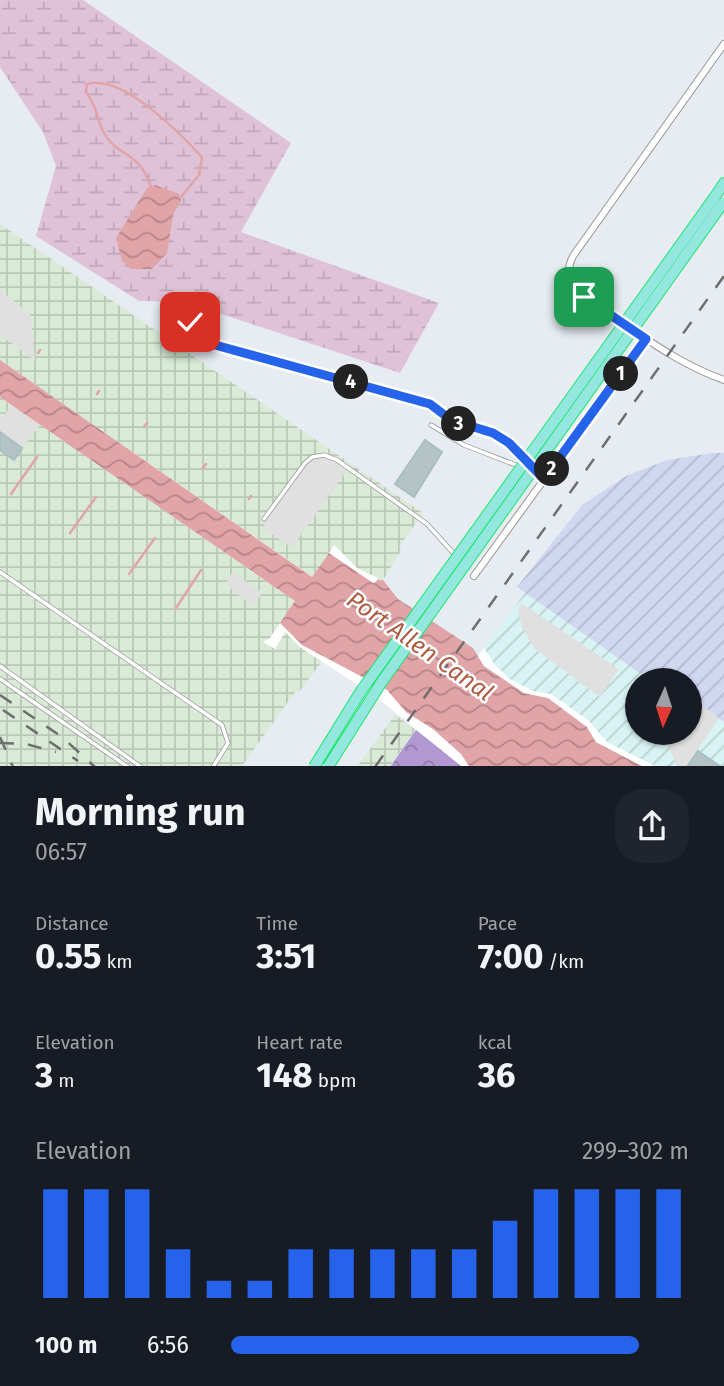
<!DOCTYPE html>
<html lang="en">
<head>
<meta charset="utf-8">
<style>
	:root { --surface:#171b24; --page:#20242c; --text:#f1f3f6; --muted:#9ea1a6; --accent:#2563eb }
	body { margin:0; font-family:"Fira Sans",sans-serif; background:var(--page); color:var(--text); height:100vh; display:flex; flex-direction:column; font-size:26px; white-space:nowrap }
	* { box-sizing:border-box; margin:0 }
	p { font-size:23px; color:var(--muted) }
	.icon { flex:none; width:38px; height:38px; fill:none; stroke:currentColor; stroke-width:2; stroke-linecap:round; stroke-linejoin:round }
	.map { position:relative; height:766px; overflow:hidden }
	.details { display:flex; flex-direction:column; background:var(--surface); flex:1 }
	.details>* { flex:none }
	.needle { width:46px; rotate:183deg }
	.controls { position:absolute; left:625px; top:668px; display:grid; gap:14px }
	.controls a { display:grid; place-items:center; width:77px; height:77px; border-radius:50%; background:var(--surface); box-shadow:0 2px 5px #0004; font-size:35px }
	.pin { position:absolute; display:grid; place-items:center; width:60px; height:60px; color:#fff; margin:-30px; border-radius:14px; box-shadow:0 4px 10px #0006 }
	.km { position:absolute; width:35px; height:35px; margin:-18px; border-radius:50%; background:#222; color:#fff; font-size:19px; line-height:35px; text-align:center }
	.round { display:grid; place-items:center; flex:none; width:74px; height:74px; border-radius:28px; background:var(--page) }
	.summary { display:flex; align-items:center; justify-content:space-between; height:119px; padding:0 35px }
	h1 { font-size:38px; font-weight:700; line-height:52px }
	.stats { display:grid; grid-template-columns:repeat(3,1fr); gap:10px; height:119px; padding:7px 35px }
	.stats div { display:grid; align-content:center }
	.stats b { font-size:35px; font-weight:700 }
	.stats small { font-size:19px; font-weight:400 }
	.stats p { font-size:19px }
	.chart { height:196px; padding:14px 35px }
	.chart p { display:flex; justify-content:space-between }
	.chart svg { width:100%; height:126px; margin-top:7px; stroke:var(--accent); stroke-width:6 }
	ul { padding:0 35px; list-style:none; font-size:23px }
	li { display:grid; grid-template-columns:112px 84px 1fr; align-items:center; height:52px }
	li i { height:18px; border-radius:9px; background:var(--accent) }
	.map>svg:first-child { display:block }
	.industrial { fill:url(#industrial-grid) }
	.military { fill:url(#military-furrows) }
	.farmland { fill:url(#farmland-furrows) }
	.forest { fill:url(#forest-crowns) }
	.wetland { fill:url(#wetland-marsh) }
	.parking { fill:#e0e0e0 }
	.water { fill:url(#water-waves) }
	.pier { fill:#fff }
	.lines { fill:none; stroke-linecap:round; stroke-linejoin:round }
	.stream { stroke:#e1a4a7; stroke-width:2.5 }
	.building { fill:#b4c3c6; stroke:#a7bfc3; stroke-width:2 }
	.service-casing { stroke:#979797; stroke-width:5 }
	.minor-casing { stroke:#979797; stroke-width:8 }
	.trunk-casing { stroke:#1de569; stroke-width:12 }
	.service { stroke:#fff; stroke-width:3.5 }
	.minor { stroke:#fff; stroke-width:6 }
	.trunk { stroke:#93e7df; stroke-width:10 }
	.rail { stroke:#6e6e6e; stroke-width:2.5; stroke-dasharray:14 14; stroke-linecap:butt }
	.trunk-bridge-casing { stroke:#1de569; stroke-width:12; stroke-linecap:butt }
	.trunk-bridge { stroke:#93e7df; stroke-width:10 }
	.route-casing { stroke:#fff; stroke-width:14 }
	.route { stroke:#2563eb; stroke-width:9 }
	.labels { text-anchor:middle; stroke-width:5; stroke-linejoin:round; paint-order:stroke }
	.water-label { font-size:24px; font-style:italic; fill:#ae5b43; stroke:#fff }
</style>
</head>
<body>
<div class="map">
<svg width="724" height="767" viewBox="0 0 724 767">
	<defs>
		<pattern id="industrial-grid" width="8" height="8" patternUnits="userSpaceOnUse" patternTransform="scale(1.75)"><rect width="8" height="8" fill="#d9ead7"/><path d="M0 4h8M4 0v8" fill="none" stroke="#bac8b8"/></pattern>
		<pattern id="military-furrows" width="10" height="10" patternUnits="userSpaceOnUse" patternTransform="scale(1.75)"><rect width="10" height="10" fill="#d8f3f3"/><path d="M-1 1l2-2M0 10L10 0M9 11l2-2" fill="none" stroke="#b9d0d0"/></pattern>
		<pattern id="farmland-furrows" width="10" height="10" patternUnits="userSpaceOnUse" patternTransform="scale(1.75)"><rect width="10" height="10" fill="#d0d7f0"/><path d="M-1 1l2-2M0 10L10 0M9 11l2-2" fill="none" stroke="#b2b8ce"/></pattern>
		<pattern id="forest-crowns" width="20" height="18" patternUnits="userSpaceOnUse" patternTransform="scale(1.75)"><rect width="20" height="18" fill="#b198d2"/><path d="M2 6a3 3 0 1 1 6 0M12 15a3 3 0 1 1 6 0" fill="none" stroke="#907caa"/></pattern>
		<pattern id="wetland-marsh" width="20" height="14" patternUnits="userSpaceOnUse" patternTransform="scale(1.75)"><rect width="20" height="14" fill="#e0c2d8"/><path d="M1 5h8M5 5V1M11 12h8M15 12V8" fill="none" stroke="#c0a6b9"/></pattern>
		<pattern id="water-waves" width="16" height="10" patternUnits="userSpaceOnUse" patternTransform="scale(1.75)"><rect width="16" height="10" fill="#e1a4a7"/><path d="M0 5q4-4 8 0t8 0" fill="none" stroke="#b68588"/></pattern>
	</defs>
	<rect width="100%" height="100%" fill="#e6ecf1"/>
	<!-- industrial -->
	<path class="industrial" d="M0,224L423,513L399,547L402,549L383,580H374L332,549L313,577L0,360Z
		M0,397L295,601L324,659L299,692L296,691L242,766H0Z
		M395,715L416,730L390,766L357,767Z"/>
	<!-- military -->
	<path class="military" d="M525,593L651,681H637V733H690V697L724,722V766H642L524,693L478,656Z"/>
	<!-- farmland -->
	<path class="farmland" d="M713,453H724V722L690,697V681H651L517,587L582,505L626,476L667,460Z"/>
	<!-- forest -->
	<path class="forest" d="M416,730L456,761L461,766L390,767Z"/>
	<!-- wetland -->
	<path class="wetland" d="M0,0H83L291,143L241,232L439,303L400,373L185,302L139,301L36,236L56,166L43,132L0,67Z"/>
	<!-- parking -->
	<path class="parking" d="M0,290L30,314L35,360L0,335Z
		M11,405L40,425L22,448L0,432V416H4Z
		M324,455L349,467L292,548L263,528L265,523L262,520L305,464L312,457Z
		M233,572L262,593L253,606L230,588L227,580Z
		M521,603L619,669L600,697L535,649L522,628L518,609Z
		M690,697L719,718L687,766H677L669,747L650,733H690Z"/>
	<!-- water -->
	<path class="water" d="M155,185L179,194L181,201L173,215L167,253L152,269H131L122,261L116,238L147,188Z
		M0,360L312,577L332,549L374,580H383L398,599L473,648L484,666L524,693L548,698L587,727L596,742L642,766H466L381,692L304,647L278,626L295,601L0,397Z"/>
	<!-- pier -->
	<path class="pier" d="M334,545L357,568L378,578L376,582L373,583L329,553Z
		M280,623L302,645L387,690L406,712L433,729L461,754L469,766H461L375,696L301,648L285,632L275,649L263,642L270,638Z
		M484,648L494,664L510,679L533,691L551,694L588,720L607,742L655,766H642L596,742L587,727L548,698L524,693L484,666L478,656Z"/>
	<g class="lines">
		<!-- stream -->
		<path class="stream" d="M151,187C139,150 117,157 104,133C96,118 98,107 86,92L87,84C122,74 179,132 202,157L199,175L180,198
			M38,353L40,350
			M97,394L99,391
			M144,427L147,423
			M203,468L206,464
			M11,494L37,457
			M249,499L251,496
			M70,533L96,497
			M129,574L155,538
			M176,608L201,570"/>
	</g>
	<!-- building -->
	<path class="building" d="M0,432L22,448L14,460L0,450Z
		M425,440L442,452L414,497L395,484Z
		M698,751L721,767H687Z"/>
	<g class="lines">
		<defs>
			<path id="service" d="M190,322L195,337L215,345L430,404C438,410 445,417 453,421C484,436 497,430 523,458
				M431,425L464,445L521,467
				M264,519L305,463L312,457L324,455L337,460L427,524L456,556
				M0,572L222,725L228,743L213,767
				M0,666L141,767
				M0,679L128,767"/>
			<path id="minor" d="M724,44L573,256C568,266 567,277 573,287C583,299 600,307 612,316C649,341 682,365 724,380
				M474,576L646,339"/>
			<path id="trunk" d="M714,198L724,183"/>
		</defs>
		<!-- service casing -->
		<use href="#service" class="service-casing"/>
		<!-- minor casing -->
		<use href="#minor" class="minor-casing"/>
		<!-- trunk casing -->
		<use href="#trunk" class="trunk-casing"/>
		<!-- service -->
		<use href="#service" class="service"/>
		<!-- minor -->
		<use href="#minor" class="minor"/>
		<!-- trunk -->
		<use href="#trunk" class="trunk"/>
		<!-- rail -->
		<path class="rail" d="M0,695L62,737L95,767
			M3,710L78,761
			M0,737L13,767
			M0,743L26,744L56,752
			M375,767L724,276"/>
		<defs>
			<path id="trunk-bridge" d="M314,767L361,691L714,198
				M328,767L381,683L723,203"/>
		</defs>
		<!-- trunk-bridge casing -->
		<use href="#trunk-bridge" class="trunk-bridge-casing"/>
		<!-- trunk-bridge -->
		<use href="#trunk-bridge" class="trunk-bridge"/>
	</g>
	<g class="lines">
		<defs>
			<path id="route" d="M190,322L195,337L215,345L430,404L451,420L493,433L509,443L544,479L646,339L584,297"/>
		</defs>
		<!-- route casing -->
		<use href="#route" class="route-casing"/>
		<!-- route -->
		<use href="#route" class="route"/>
	</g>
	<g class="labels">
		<!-- water labels -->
		<g class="water-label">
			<text transform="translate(420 646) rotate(35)" y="8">Port Allen Canal</text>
		</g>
	</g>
</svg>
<div class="controls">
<a><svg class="needle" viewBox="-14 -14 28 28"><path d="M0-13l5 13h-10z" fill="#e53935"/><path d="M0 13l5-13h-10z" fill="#9ea1a6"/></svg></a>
</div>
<div class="pin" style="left:584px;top:297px;background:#1e9e55"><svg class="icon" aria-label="arrive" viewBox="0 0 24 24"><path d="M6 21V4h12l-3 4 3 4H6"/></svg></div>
<div class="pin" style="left:190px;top:322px;background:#d93025"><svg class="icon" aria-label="check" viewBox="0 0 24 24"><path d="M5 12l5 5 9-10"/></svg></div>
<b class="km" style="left:621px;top:374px">1</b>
<b class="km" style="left:552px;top:469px">2</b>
<b class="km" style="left:459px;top:424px">3</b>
<b class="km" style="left:351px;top:382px">4</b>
</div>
<section class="details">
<div class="summary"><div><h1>Morning run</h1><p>06:57</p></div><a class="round"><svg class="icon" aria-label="share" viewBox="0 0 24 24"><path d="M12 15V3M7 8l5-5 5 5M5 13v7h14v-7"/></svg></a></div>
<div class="stats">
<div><p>Distance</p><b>0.55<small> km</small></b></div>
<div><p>Time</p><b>3:51</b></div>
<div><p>Pace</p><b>7:00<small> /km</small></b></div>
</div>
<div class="stats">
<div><p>Elevation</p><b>3<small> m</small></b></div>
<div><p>Heart rate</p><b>148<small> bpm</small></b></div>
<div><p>kcal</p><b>36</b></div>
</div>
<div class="chart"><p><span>Elevation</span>299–302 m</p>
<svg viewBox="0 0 160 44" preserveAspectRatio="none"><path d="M5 44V6M15 44V6M25 44V6M35 44V27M45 44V38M55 44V38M65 44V27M75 44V27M85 44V27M95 44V27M105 44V27M115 44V17M125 44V6M135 44V6M145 44V6M155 44V6"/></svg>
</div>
<ul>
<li><b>100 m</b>6:56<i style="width:89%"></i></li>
</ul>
</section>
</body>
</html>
